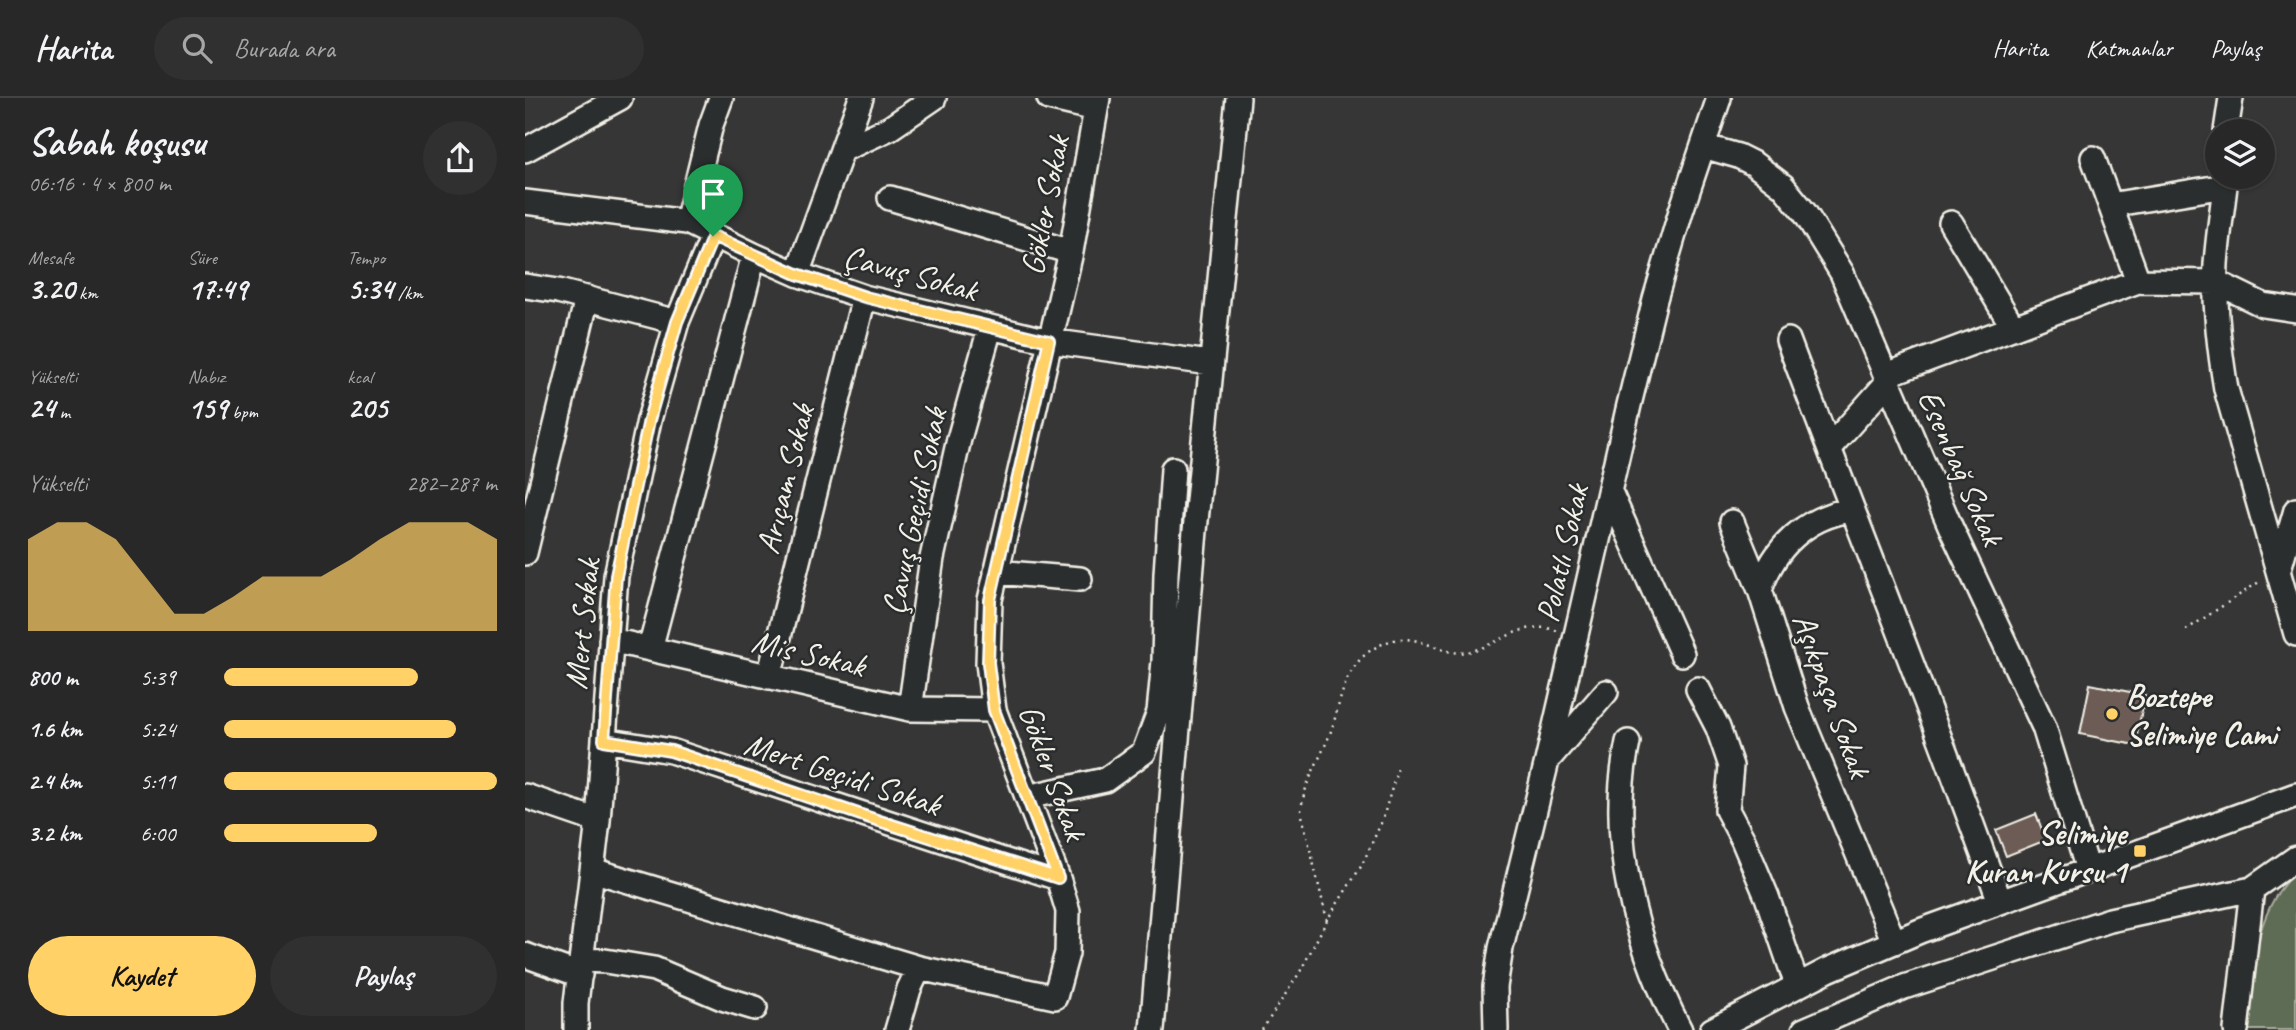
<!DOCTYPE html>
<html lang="tr">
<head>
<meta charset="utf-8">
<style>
	:root { --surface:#292828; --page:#313030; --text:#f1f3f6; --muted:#a5a6a8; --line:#454445; --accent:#ffd166 }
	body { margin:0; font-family:Caveat,sans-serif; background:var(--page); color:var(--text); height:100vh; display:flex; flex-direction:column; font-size:26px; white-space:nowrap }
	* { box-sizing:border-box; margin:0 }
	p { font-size:23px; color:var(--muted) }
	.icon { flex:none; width:38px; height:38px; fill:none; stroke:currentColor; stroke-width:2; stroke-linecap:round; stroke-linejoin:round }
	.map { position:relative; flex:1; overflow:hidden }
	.sheet { display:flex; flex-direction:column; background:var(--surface); width:525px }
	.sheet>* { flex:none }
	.buttons { position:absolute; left:1680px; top:21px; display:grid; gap:14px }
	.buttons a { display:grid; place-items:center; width:70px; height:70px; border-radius:50%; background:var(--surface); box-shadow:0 2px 5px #0004,0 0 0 2px var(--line); font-size:35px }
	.pin { position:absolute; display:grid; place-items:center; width:60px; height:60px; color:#fff; margin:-72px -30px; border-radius:50% 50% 50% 0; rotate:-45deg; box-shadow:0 0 7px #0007 }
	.pin .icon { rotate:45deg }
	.round { display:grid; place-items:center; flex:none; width:74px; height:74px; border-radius:37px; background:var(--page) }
	.summary { display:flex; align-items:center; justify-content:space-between; height:119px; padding:0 28px }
	h1 { font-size:38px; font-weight:700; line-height:52px }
	.stats { display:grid; grid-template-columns:repeat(3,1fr); gap:10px; height:119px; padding:7px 28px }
	.stats div { display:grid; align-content:center }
	.stats b { font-size:30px; font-weight:700 }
	.stats small { font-size:19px; font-weight:400 }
	.stats p { font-size:19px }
	.chart { height:196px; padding:14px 28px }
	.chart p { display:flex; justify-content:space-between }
	.chart svg { width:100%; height:126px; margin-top:7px; fill:var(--accent); opacity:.7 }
	.button { display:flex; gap:14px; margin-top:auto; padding:14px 28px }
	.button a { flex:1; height:80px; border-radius:42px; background:var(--accent); color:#111; font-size:28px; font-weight:700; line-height:80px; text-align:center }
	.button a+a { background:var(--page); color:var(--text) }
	ul { padding:0 28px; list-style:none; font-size:23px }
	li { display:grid; grid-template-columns:112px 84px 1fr; align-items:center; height:52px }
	li i { height:18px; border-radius:9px; background:var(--accent) }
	header { display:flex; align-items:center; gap:42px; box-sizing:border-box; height:98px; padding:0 35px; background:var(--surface); border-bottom:2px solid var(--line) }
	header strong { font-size:33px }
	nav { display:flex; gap:38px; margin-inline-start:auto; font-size:24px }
	.search { width:490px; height:63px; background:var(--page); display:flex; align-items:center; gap:18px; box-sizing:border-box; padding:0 24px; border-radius:38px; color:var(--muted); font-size:26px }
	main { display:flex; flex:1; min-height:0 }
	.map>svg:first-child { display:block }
	.green { fill:#5f6c54; stroke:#aaae9e; stroke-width:2 }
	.building { fill:#6d5c54; stroke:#f4f1e8; stroke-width:2 }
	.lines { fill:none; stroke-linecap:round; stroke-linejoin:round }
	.minor-casing { stroke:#f4f1e8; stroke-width:28 }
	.path { stroke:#f4f1e8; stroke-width:2.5; stroke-dasharray:2 5; stroke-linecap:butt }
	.minor { stroke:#2a2d2e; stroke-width:23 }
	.route-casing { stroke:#fff; stroke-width:14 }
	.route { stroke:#ffd166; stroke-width:9 }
	.poi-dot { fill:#ffd166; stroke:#2a2d2e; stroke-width:2.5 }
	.labels { text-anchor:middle; stroke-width:5; stroke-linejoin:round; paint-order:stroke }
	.street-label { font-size:33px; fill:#f4f1e8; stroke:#2a2d2e }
	.poi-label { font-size:33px; font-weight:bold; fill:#f4f1e8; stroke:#2a2d2e; text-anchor:start }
</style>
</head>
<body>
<header>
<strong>Harita</strong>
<div class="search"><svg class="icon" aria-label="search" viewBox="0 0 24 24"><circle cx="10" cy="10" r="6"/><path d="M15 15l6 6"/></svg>Burada ara</div>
<nav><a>Harita</a><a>Katmanlar</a><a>Paylaş</a></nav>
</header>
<main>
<section class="sheet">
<div class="summary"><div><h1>Sabah koşusu</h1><p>06:16 · 4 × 800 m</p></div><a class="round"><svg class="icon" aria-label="share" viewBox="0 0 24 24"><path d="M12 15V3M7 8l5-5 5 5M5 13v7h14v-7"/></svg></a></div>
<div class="stats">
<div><p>Mesafe</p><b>3.20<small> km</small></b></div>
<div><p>Süre</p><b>17:49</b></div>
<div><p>Tempo</p><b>5:34<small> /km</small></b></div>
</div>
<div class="stats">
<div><p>Yükselti</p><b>24<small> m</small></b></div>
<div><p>Nabız</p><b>159<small> bpm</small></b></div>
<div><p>kcal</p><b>205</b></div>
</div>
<div class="chart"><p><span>Yükselti</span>282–287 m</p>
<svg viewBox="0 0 160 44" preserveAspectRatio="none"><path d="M0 44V12L10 6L20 6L30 12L40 25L50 38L60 38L70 32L80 25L90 25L100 25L110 19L120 12L130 6L140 6L150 6L160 12V44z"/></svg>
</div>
<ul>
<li><b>800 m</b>5:39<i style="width:71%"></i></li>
<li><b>1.6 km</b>5:24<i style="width:85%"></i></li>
<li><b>2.4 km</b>5:11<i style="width:100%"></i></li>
<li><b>3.2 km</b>6:00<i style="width:56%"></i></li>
</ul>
<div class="button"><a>Kaydet</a><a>Paylaş</a></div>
</section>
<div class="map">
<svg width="1771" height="932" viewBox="0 0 1771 932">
	<rect width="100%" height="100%" fill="#373636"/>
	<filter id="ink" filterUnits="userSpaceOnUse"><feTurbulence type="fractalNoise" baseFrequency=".0143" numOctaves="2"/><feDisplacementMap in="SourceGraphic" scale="14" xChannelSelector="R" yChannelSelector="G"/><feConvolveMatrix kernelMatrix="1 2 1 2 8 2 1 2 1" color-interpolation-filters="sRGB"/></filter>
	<g filter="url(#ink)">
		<!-- green -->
		<path class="green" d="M1771,774V932H1718C1725,882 1730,808 1771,774Z"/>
		<!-- building -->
		<path class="building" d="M1565,586L1620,597L1610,647L1555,636Z
			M1511,716L1521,742L1481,758L1471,732Z"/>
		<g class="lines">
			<defs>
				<path id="minor" d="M524,0L571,11
					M1701,33L1706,0
					M1178,48L1213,58L1229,66L1258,88L1280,115L1317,175L1426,430L1519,629L1563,772
					M0,52L95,0
					M317,52L365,30L409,0
					M1568,60L1613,183
					M1701,79C1698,108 1693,137 1691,166C1689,208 1694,249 1701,291L1771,536
					M365,100L546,154
					M0,104L162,124L229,157L272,176L339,199L524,243L685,265
					M1585,107L1700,88
					M162,124L186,27L196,0
					M1426,125L1488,229
					M272,176L336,0
					M0,188L33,193L152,224
					M1263,242C1333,429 1408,615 1475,804
					M1361,277L1613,183L1691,184L1738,207L1771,212
					M1304,350L1364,283
					M1085,394L1157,556
					M1326,412C1281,419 1249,449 1235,492L1272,609L1369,844
					M1207,424L1235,492
					M0,455L62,200
					M1754,471L1771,412
					M471,474L555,481
					M86,542L385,611L469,612
					M125,551L229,157
					M244,579L339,199
					M1173,591L1193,630L1206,668L1202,712L1218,742L1242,799L1272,887
					M385,611L407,460L434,341L465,230
					M79,642L146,653L533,780
					M1103,644C1082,741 1110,845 1155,932
					M1026,658L1081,594
					M0,698L73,723
					M502,699L580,682L619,654L634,614L639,563L641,476L648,371
					M67,772L394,870L530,899L542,855L543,813L533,780L469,612L463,565L465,502L546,154L573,0
					M0,857L55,877
					M57,862L80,863L129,871L197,900L230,910
					M51,932V905L73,723L91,478L124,322L152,224L188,138
					M372,932L384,891L394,870
					M627,932L670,433L713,0
					M971,932L970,889L976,850L1022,663L1104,307L1130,201L1156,113L1194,0
					M1187,932L1303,872L1395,833L1771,697
					M1279,932L1379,889L1585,822L1727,791L1771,760
					M1711,932L1727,791"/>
			</defs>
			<!-- minor casing -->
			<use href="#minor" class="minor-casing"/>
			<!-- path -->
			<path class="path" d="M1661,532L1737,482
				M802,822L776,713C779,683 796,661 806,633C814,610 817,583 833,564C842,553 856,545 869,542C896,536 918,559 942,554C974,548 997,520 1033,533
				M737,932L775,874L802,822L837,767L857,723L873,670"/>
			<!-- minor -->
			<use href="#minor" class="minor"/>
		</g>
	</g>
	<g class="lines" filter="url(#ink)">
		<defs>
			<path id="route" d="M188,138L272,176L340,199L524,243L465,502L463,565L469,612L533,780L339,718L146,653L79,642L91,478L124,322L152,224Z"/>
		</defs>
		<!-- route casing -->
		<use href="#route" class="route-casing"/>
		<!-- route -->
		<use href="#route" class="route"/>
	</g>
	<!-- markers -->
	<g class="poi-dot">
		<circle cx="1587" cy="616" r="7"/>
		<rect x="1608" y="746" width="14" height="14" rx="3.5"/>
	</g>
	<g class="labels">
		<!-- street labels -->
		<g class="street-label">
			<text transform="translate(519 107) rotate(-79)" y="12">Gökler Sokak</text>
			<text transform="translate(386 174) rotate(15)" y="12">Çavuş Sokak</text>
			<text transform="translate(1437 369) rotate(66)" y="12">Esenbağ Sokak</text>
			<text transform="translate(259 381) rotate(-76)" y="12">Arıçam Sokak</text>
			<text transform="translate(388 413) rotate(-78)" y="12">Çavuş Geçidi Sokak</text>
			<text transform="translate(1036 455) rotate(-77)" y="12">Polatlı Sokak</text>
			<text transform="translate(56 526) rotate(-84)" y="12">Mert Sokak</text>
			<text transform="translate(284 554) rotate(13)" y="12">Mis Sokak</text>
			<text transform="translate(1308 597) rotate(70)" y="12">Aşıkpaşa Sokak</text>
			<text transform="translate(529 674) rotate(70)" y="12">Gökler Sokak</text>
			<text transform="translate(318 675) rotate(18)" y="12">Mert Geçidi Sokak</text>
		</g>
		<!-- poi labels -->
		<g class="poi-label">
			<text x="1601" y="609">Boztepe<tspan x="1601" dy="38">Selimiye Cami</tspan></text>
			<text x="1601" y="746" text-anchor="end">Selimiye<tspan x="1601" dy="38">Kuran Kursu 1</tspan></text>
		</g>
	</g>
</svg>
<div class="buttons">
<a><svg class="icon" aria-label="layers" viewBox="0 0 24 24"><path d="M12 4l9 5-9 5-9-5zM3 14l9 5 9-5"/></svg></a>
</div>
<div class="pin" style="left:188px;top:138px;background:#1e9e55"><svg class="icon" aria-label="arrive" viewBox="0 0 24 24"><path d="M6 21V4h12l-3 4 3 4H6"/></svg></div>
</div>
</main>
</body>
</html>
